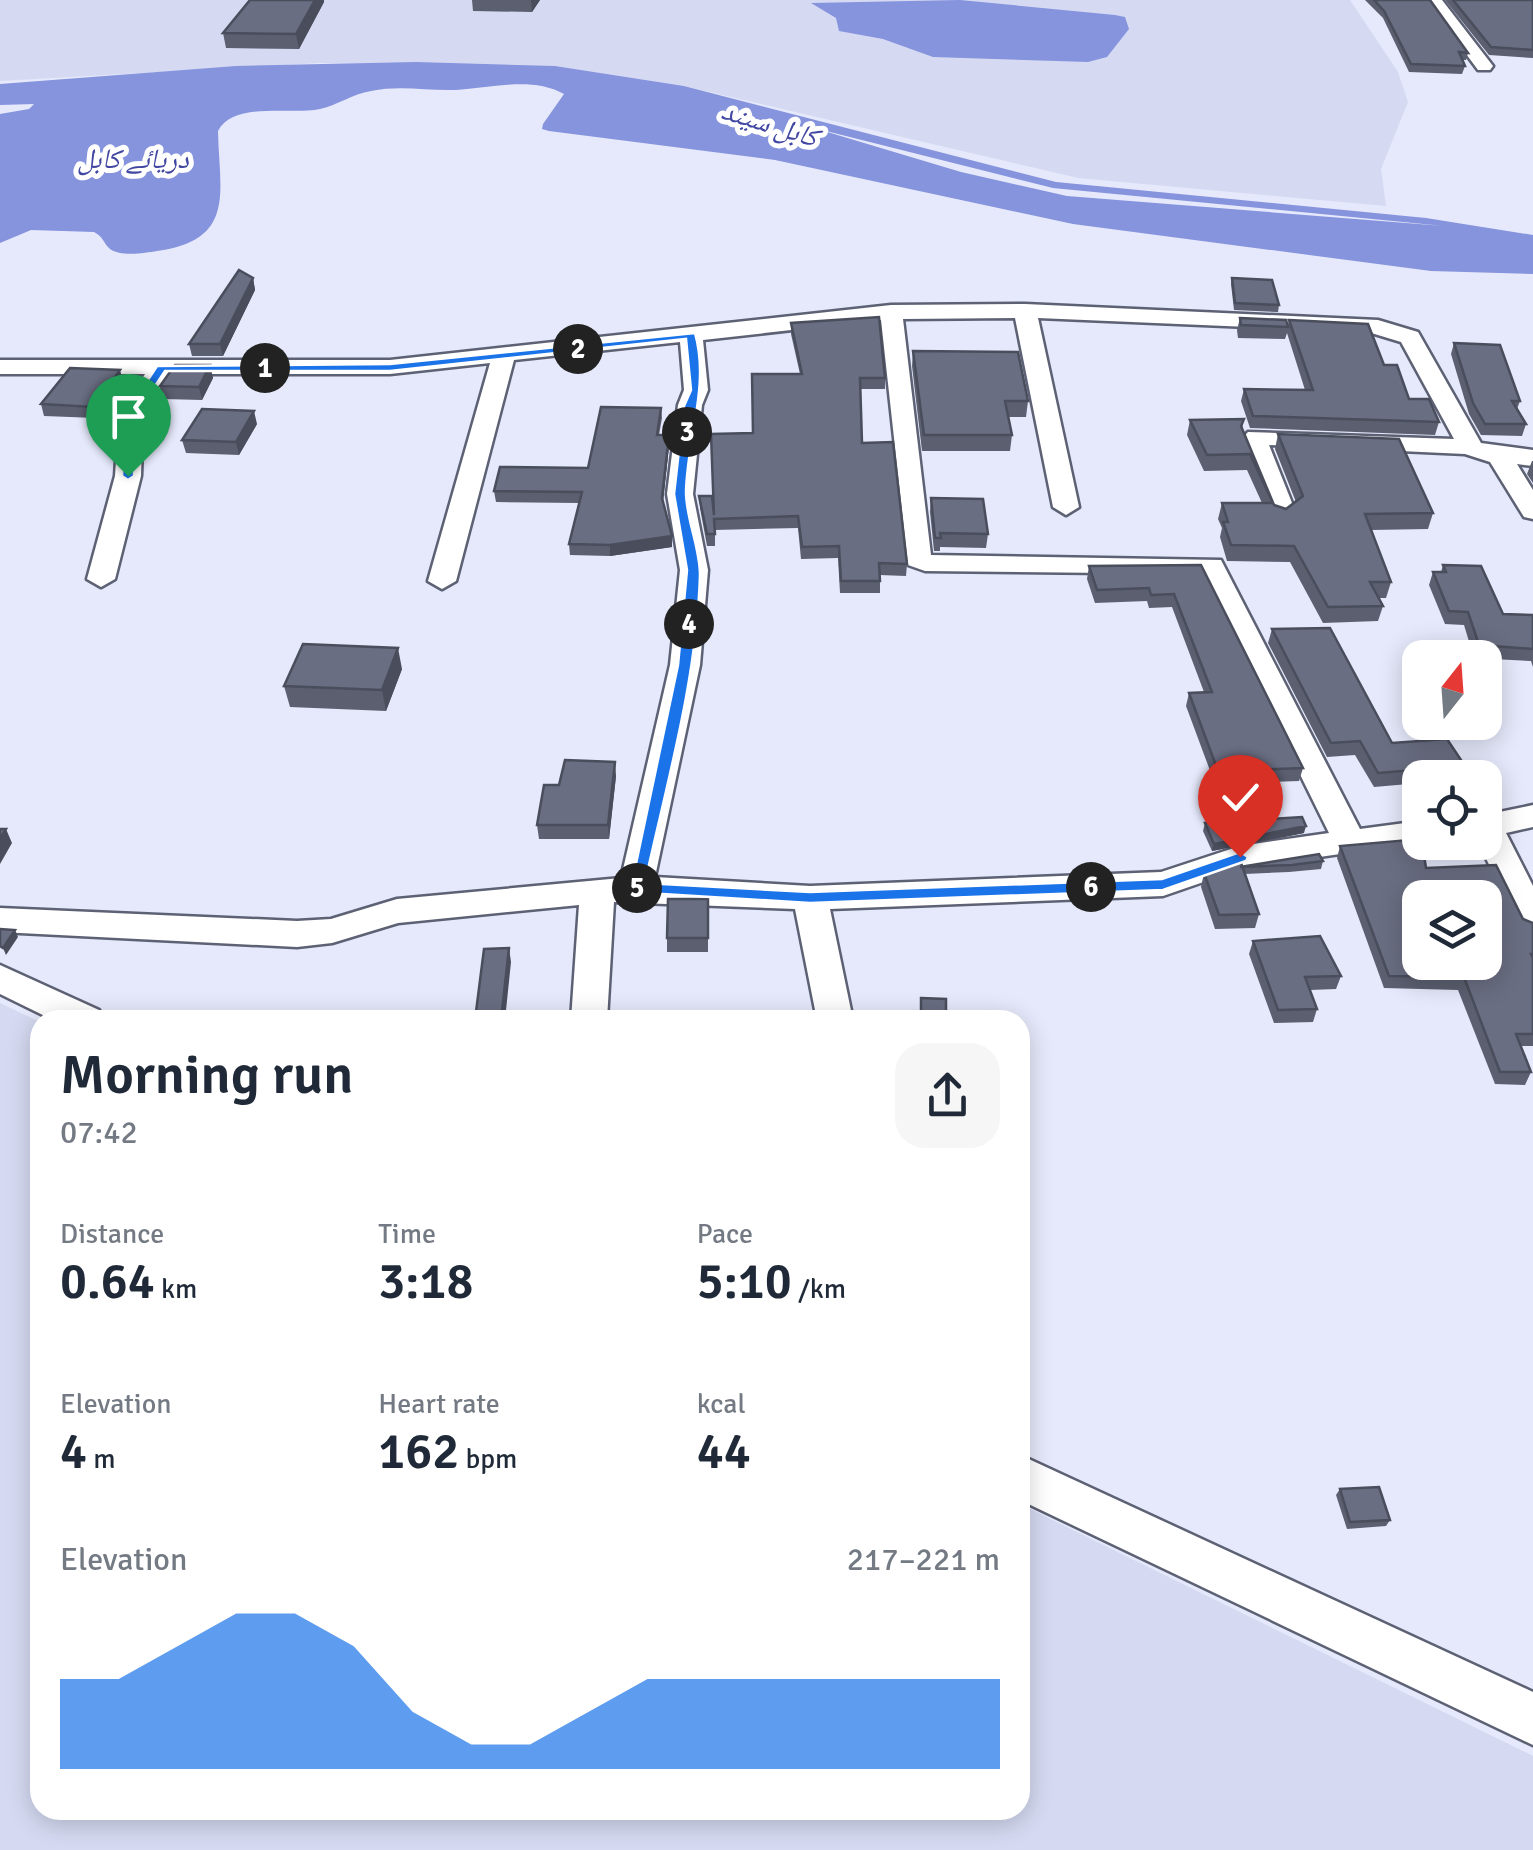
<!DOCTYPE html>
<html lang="en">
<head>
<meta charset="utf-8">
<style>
	:root { --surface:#fff; --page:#f6f6f7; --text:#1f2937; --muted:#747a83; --accent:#1a73e8 }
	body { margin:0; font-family:Signika,"Noto Naskh Arabic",sans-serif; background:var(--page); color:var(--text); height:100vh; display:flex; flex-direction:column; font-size:38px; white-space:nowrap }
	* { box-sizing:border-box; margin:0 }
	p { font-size:32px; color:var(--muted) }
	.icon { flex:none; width:55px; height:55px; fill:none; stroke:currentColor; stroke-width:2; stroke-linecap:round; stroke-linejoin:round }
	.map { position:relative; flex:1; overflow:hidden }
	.drawer { position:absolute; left:30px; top:1010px; width:1000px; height:810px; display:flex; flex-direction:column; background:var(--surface); border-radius:30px; box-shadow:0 5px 25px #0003 }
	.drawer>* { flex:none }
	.needle { width:65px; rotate:17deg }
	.fabs { position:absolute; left:1402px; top:640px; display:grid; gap:20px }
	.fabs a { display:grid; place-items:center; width:100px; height:100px; border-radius:20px; background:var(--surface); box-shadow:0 5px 25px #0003; font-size:50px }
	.pin { position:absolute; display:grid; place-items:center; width:85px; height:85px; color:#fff; margin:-102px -42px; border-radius:50% 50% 50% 0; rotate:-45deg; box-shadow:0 0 10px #0007 }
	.pin .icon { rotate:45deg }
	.km { position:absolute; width:50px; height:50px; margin:-25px; border-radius:50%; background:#222; color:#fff; font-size:28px; line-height:50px; text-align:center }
	.round { display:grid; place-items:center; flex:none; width:105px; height:105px; border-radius:30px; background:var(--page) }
	.head { display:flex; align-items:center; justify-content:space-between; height:170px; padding:0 30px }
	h1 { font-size:55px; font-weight:600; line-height:75px }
	.stats { display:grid; grid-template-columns:repeat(3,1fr); gap:15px; height:170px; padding:10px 30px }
	.stats div { display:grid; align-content:center }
	.stats b { font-size:50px; font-weight:600 }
	.stats small { font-size:28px; font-weight:400 }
	.stats p { font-size:28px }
	.chart { height:280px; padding:20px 30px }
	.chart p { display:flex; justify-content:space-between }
	.chart svg { width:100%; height:180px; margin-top:10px; fill:var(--accent); opacity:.7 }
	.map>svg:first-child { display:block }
	.built { fill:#d5daf2 }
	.water { fill:#8693dd; fill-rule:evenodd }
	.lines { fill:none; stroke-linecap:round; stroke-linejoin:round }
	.street-casing { stroke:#5d6174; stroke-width:5 }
	.street { fill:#fff; fill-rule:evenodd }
	.wall { fill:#5b5f70 }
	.shaded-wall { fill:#4a4d5b }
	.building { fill:#6a6e82; stroke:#4a4d5b; stroke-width:2.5; fill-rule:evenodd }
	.route { fill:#1a73e8; stroke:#fff; stroke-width:2.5 }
	.labels { text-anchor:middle; stroke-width:10; stroke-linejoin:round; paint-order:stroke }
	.far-water-label { font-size:28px; font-style:italic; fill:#4248a1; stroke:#fff }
</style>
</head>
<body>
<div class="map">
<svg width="1533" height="1850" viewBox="0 0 1533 1850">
	<rect width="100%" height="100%" fill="#e5e9fb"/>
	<!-- built -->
	<path class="built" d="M0,0H1350L1398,72L1408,102L1381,169L1386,206L1078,178L684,86L555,66L319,63L0,81Z
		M0,1003L40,1022V1810H1020V1504L1533,1756V1850H0Z"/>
	<!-- water -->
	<path class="water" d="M960,0L1115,15L1125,17L1129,29L1107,57L1088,62L933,57L883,39L839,31L836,18L811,3Z
		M416,62L555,66L684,86L1056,182L1426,218L1533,235V274L1431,271L1073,224L775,160L549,131L542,129L543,124L564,94C532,76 491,88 456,90C427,91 400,85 371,91C352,94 338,105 320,109C291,115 233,101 218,131C219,191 237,240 157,251C145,253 121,257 110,249C103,243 104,237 94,232L31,230L0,243V114L29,109L34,104L0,105V84L236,66ZM814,128L1053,188L1444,226L1067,196L961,172Z"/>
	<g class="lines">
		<defs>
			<path id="street" d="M1426,0H1442L1493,66L1490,70H1478Z
				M1025,304L1378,320L1418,332L1481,443L1533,450V466L1517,464L1533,490V519L1524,517L1490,462L1465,454L1269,445L1296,513L1283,521L1274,519L1241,440L1248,432L1454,439L1401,342L1368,332L1038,318L1079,507L1066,515L1053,507L1015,318L903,319L931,555L1221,560L1360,829L1420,821L1422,842L1244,868L1163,896L830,909L853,1020H817L795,909L614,902L607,1020H571L579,905L398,923L332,943L297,947L0,932V908L297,921L331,919L397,899L621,878L670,665L680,570L667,494L678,405L684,390L680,342L514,360L456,581L442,589L428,581L490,363L390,374H169L143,415L141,476L115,579L101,587L87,579L115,476L119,415L145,374H0V360H390L891,305ZM881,320L908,565L925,571L1201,574L1329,833L1240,846L1161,872L810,886L655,877L700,665L708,570L693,494L702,405L708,390L703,340Z
				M1533,805V827L1506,833L1533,886V933L1521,930L1478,842H1485V815Z
				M0,965L99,1010L104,1020H53L0,994Z
				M1020,1455L1533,1692V1745L1020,1500Z"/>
		</defs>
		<!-- street casing -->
		<use href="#street" class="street-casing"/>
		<!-- street -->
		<use href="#street" class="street"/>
	</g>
	<!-- wall -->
	<path class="wall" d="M250,0H324V2L299,49L226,48L223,33Z
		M472,0H540L532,12L473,11Z
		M1365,0H1430L1468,53L1466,60H1462L1465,66L1462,74L1409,72L1383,18Z
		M1445,0H1533V58L1489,55Z
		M253,278L255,290L223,356H192L189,344Z
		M1232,278L1279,305L1278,312L1234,310L1231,284Z
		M1240,318L1288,325L1289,320L1384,365L1409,399L1439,422L1435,435L1250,428L1241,401L1244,389L1305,390L1287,333L1285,339L1238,338L1237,330Z
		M791,323L885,378V389H860L862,443L907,564L906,576L880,575V593H840L838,558L801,559L798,528L715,530V546H707L700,508L699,496H712L753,433L800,374L791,334Z
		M1454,343L1520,401L1517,409L1526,424L1522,436L1481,435L1469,414L1451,354Z
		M913,351L1028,401L1026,417H1008L1012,435L1010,451H922L912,366Z
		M210,365L213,378L202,400L163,399L160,386Z
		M123,381L96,418L44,416L41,404Z
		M661,408L662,418L659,435L669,446L663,503L672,547L610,556L570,555L569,544L579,503L496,502L494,491L588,468Z
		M1244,419L1242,429L1274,505L1286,509L1296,502L1275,449L1278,434L1433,513L1428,529L1371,530L1391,582L1386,598H1379L1383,606L1378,621L1323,623L1290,562L1227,561L1220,537L1222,528L1218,519L1222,503H1262L1247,470L1204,471L1187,435L1190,420Z
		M257,424L239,455L186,453L182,440Z
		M1532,461H1533V483L1527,474Z
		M931,498L988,534L986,548L940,547V551H934L930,512Z
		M1201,565L1303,768L1299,781L1215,784L1186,706L1189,693L1204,692L1172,607L1149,608L1147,601L1095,603L1087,579L1089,566Z
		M1443,565L1503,614L1533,615V667L1531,661L1474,658L1464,625L1445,624L1429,585L1433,572H1441Z
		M1272,629L1392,743L1465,766L1461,778H1420V783L1374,787L1355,755L1327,757L1268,643Z
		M402,669L386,711L290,707L284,686Z
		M616,776L609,839H539L537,825L559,785Z
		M1205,823L1304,833L1212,851L1203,831Z
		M1340,846L1426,868L1523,919L1533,923V1046H1521L1531,1072L1525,1085L1495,1084L1458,990L1384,988L1337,858Z
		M1323,861L1321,869L1289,872L1245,874L1259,914L1255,928L1215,929L1201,887L1204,873L1242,866Z
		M708,899V952H667V938Z
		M1253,941L1341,976L1336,989L1310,990L1317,1009L1313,1022L1274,1023L1249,954Z
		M1340,1489L1390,1520L1386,1526L1347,1529L1336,1495Z"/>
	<!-- shaded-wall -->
	<path class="shaded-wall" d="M315,0H324V2L299,49L296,34Z
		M531,0H540L532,12Z
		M253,278L255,290L223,356L220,344Z
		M210,365L213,378L202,400L199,387Z
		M120,370L123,381L96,418L93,407Z
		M254,411L257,424L239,455L236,442Z
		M669,435V446L662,509V498Z
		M672,536V547L610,556V545Z
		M398,648L402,669L386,711L382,690Z
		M615,762L616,776L609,839L608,825Z
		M1306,826L1304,833L1212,851L1214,844Z
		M6,829L12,843L0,864V839Z
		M15,930L18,937L6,955L3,948Z
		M509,948L511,962L505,1020H501Z"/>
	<!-- building -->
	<path class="building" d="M250,0H315L296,34L223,33Z
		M1374,0H1430L1468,53L1459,52L1465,66L1411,64L1384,11Z
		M1453,0H1533V50L1491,47Z
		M239,270L253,278L220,344H189Z
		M1232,278L1272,280L1279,305L1235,303Z
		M879,317L885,378H860L862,443L893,442L907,564L879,563L880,581H841L839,546L802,547L798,516L714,519L715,534H707L699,496H712L714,515L711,434L753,433L752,374H802L791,323Z
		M1240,318L1286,320L1288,327L1241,325Z
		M1289,320L1368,324L1384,365H1397L1409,399H1429L1439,422L1253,416L1244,389L1313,390Z
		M1454,343L1500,345L1520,401H1512L1526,424H1485L1473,403Z
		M913,351L1018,352L1028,401H1005L1012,435H924Z
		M175,365H210L199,387L160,386Z
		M70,368L120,370L93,407L41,404Z
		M601,407L661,408L657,435H669L662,498L672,536L610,545L569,544L582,492L494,491L500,467L588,468Z
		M202,409L254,411L236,442L182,440Z
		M1244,419L1241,426L1274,505L1286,509L1303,496L1278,434L1399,439L1433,513L1365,514L1391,582H1370L1383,606L1328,607L1294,546L1231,545L1223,522H1228L1222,503H1273L1250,454L1207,455L1190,420Z
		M931,498L983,499L988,534L940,533L941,538H935Z
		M1201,565L1303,768L1218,771L1189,693L1212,692L1174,594L1151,595L1149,588L1097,590L1089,566Z
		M1443,565L1481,566L1503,614L1533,615V649L1479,645L1468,612L1449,611L1433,572H1446Z
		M1330,628L1392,743L1447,739L1465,766L1378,773L1360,741L1331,743L1272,629Z
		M303,644L398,648L382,690L284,686Z
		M565,760L615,762L608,825H537L544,785H559Z
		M1302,817L1306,826L1214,844L1205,823Z
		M0,829H6L0,839Z
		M1420,839V842H1422L1426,868L1496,865L1523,919L1533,923V954H1531L1533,958V1034H1516L1531,1072H1500L1464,977L1389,976L1340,846ZM1420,898H1485V962H1420Z
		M1319,854L1323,861L1292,865L1240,867Z
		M1240,860L1259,914L1219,915L1204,873Z
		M668,899H708V938H667Z
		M0,929L15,930L3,948L0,946Z
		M1320,936L1341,976L1305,977L1317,1009L1278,1010L1253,941Z
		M509,948L501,1020H468L469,1012H476L484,949Z
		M921,998L946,999V1020H921Z
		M1379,1487L1390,1520L1350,1522L1340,1489Z"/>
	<!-- route -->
	<path class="route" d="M695,333C710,386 687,438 686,492C686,519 700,547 700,575C697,679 667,782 645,883L810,892L1162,879L1240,852L1248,857L1246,861L1163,890L810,903L630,892L678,665L687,570L674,494L684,406L691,390L686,339L390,371H165L136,415L134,476L128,480L122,476L125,415L157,366L390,364Z"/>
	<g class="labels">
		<!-- far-water labels -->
		<g class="far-water-label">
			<text transform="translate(770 123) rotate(17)" y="10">کابل سيند</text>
			<text x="133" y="168">دریائے کابل</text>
		</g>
	</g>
</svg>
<div class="fabs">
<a><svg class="needle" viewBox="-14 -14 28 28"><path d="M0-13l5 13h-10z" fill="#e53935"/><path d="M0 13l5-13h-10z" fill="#747a83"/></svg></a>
<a><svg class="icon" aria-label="locate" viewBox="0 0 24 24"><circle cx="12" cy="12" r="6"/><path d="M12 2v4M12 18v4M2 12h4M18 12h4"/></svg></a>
<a><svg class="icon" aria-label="layers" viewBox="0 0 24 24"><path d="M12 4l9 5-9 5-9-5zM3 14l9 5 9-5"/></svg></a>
</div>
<div class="pin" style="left:128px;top:476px;background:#1e9e55"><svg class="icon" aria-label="arrive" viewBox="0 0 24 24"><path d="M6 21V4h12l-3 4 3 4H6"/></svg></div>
<div class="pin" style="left:1240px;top:857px;background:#d93025"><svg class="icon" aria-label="check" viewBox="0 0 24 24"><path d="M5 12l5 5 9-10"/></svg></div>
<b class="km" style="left:265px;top:368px">1</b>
<b class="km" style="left:578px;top:349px">2</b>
<b class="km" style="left:687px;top:432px">3</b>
<b class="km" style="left:689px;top:624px">4</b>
<b class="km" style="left:637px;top:888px">5</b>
<b class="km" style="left:1091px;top:887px">6</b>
<section class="drawer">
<div class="head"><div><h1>Morning run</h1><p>07:42</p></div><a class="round"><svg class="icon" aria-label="share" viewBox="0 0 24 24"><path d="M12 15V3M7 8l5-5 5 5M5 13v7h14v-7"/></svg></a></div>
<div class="stats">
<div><p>Distance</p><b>0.64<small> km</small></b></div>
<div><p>Time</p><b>3:18</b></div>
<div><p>Pace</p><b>5:10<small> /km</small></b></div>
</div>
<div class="stats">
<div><p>Elevation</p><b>4<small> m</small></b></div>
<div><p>Heart rate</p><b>162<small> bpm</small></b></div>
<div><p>kcal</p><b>44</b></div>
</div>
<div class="chart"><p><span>Elevation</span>217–221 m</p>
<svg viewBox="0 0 160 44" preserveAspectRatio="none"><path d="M0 44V22L10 22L20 14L30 6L40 6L50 14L60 30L70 38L80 38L90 30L100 22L110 22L120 22L130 22L140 22L150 22L160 22V44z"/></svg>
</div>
</section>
</div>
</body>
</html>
